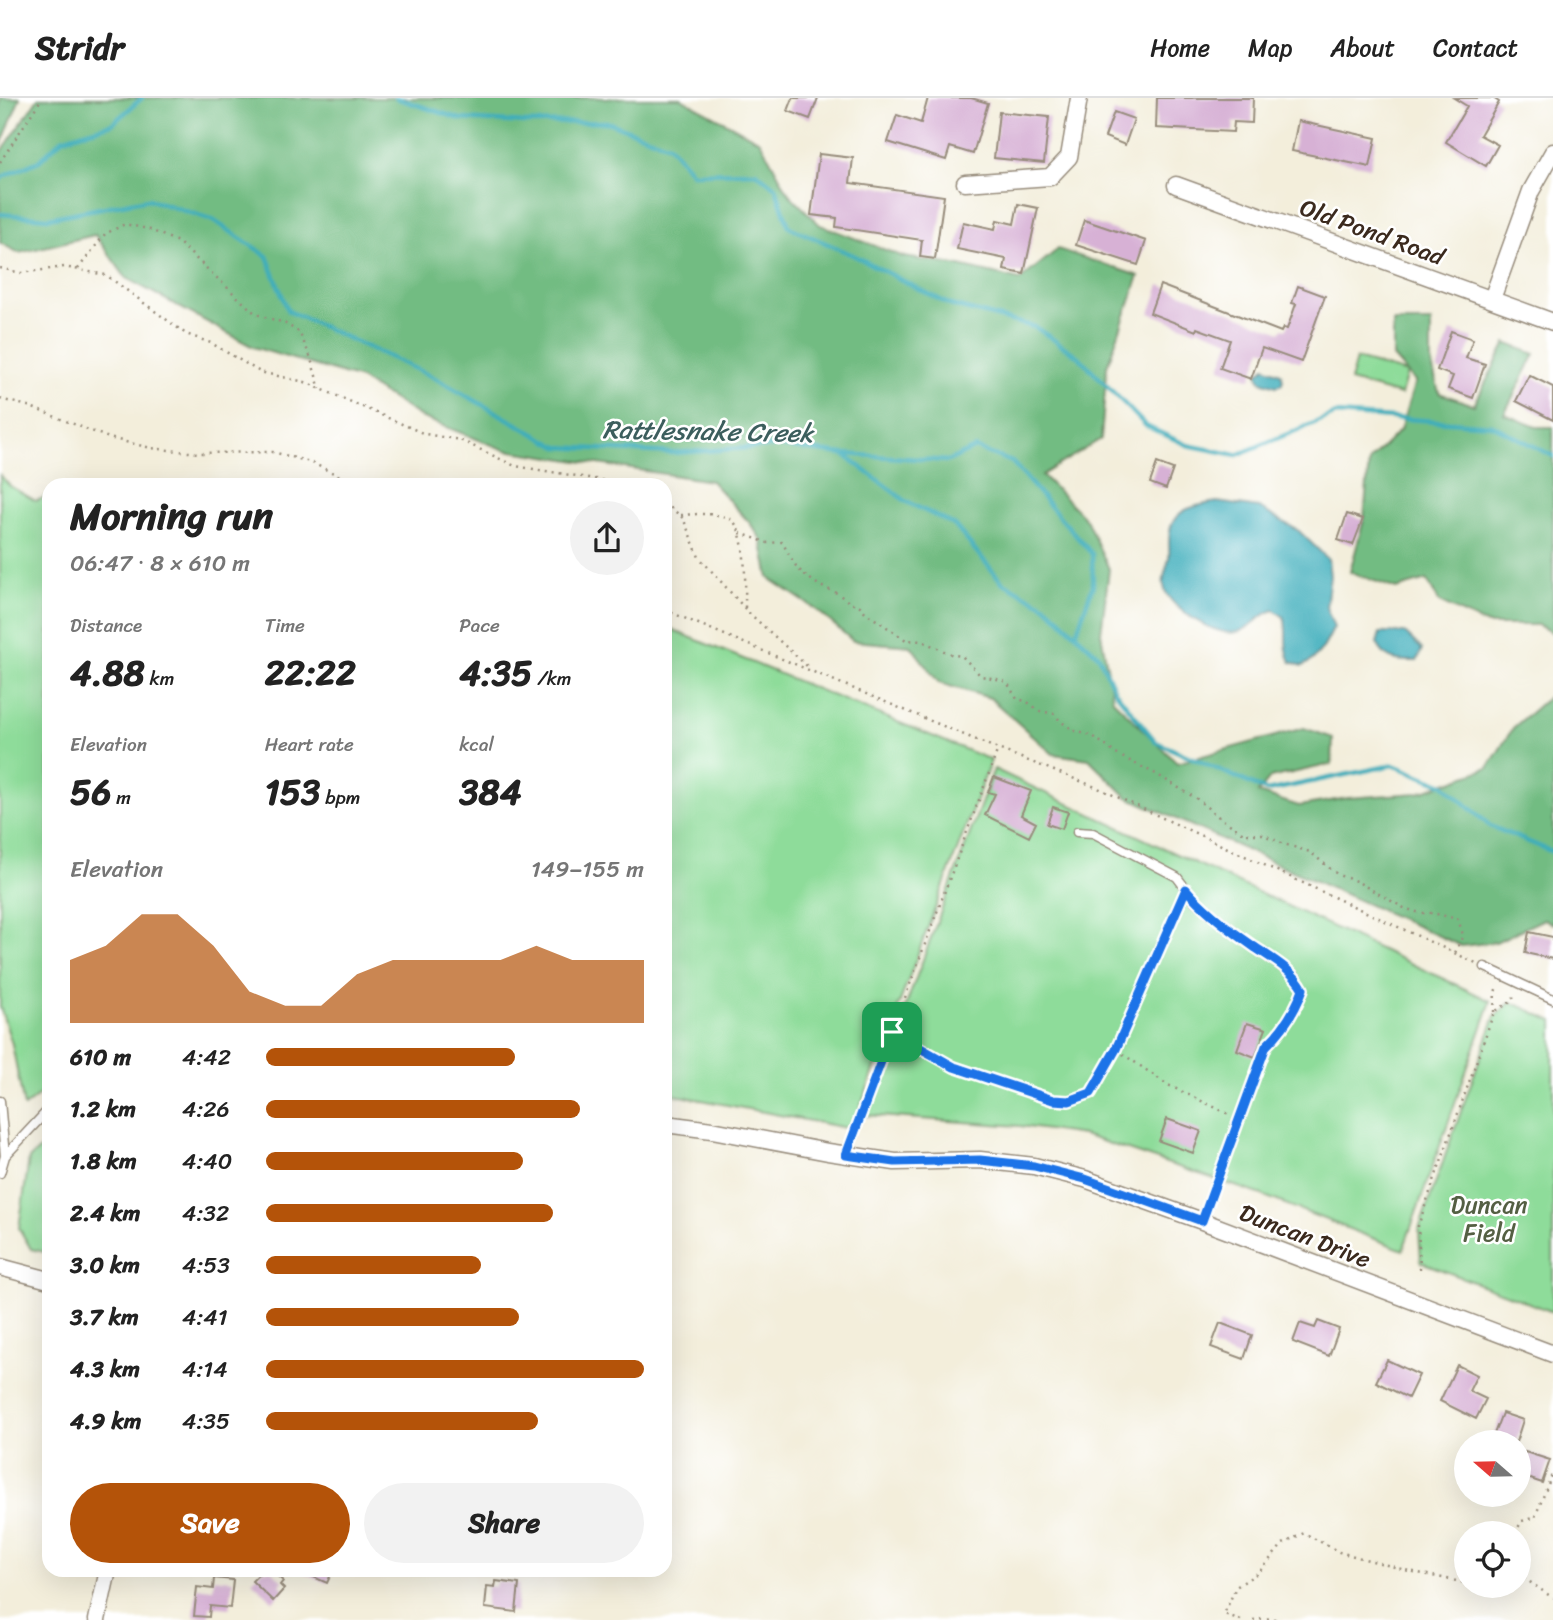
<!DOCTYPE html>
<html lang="en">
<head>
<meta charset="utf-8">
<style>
	:root { --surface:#fff; --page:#f2f2f2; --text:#222; --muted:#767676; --line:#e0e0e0; --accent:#b45309 }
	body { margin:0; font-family:Sriracha,sans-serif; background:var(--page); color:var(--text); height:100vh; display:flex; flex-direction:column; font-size:26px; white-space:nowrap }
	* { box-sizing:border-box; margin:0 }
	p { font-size:23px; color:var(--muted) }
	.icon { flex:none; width:38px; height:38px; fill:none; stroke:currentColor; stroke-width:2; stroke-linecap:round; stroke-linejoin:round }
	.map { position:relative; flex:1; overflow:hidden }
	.drawer { position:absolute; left:42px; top:380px; width:630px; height:1099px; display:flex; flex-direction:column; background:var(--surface); border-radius:21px; box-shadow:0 7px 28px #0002 }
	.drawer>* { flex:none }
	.needle { width:46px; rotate:290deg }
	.buttons { position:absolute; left:1454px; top:1332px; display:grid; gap:14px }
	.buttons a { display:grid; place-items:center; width:77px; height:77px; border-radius:50%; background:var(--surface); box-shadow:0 7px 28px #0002; font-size:35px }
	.pin { position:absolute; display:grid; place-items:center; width:60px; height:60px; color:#fff; margin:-30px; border-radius:14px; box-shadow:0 4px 10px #0006 }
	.round { display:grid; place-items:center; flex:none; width:74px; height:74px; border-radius:37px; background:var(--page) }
	.summary { display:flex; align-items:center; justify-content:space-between; height:119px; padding:0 28px }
	h1 { font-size:38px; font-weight:700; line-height:52px }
	.metrics { display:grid; grid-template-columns:repeat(3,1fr); gap:10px; height:119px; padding:7px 28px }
	.metrics div { display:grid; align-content:center }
	.metrics b { font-size:35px; font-weight:700 }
	.metrics small { font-size:19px; font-weight:400 }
	.metrics p { font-size:19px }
	.chart { height:196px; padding:14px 28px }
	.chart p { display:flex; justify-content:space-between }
	.chart svg { width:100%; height:126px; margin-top:7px; fill:var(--accent); opacity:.7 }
	.action { display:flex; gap:14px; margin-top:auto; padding:14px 28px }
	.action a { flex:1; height:80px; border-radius:42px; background:var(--accent); color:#fff; font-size:28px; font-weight:700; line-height:80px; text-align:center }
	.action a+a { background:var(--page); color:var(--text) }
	ul { padding:0 28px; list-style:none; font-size:23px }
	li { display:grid; grid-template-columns:112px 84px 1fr; align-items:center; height:52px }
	li i { height:18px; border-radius:9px; background:var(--accent) }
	header { display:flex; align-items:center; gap:42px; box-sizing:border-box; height:98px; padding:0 35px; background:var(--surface); border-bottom:2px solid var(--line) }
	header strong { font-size:33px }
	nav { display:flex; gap:38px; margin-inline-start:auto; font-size:24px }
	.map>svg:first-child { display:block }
	.green { fill:#8edc9a; stroke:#64835c; stroke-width:2 }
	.forest { fill:#72bc82; stroke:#567350; stroke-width:2 }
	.water { fill:#3eadbb; stroke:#3c6c6c; stroke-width:2 }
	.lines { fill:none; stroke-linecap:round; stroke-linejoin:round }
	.stream { stroke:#3eadbb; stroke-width:4.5 }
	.building { fill:#d7b1d5 }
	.service-casing { stroke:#978c7c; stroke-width:11 }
	.minor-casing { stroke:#978c7c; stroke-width:19 }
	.path { stroke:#978c7c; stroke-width:2.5; stroke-dasharray:2 5; stroke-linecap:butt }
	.service { stroke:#fff; stroke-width:8 }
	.minor { stroke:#fff; stroke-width:16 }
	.route-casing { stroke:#fff; stroke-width:14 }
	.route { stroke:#1a73e8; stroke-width:9 }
	.labels { text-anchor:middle; stroke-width:5; stroke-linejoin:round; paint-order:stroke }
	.street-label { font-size:24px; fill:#3b2a1e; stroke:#fff }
	.park-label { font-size:24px; fill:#545f43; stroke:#fff }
	.water-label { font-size:26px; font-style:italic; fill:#3c5e5d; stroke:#fff }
</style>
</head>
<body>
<header>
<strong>Stridr</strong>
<nav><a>Home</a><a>Map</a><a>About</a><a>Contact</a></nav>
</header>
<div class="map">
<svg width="1553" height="1522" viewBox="0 0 1553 1522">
	<rect width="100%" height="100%" fill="#fff"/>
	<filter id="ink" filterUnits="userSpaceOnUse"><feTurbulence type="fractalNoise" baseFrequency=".0143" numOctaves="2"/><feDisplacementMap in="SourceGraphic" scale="14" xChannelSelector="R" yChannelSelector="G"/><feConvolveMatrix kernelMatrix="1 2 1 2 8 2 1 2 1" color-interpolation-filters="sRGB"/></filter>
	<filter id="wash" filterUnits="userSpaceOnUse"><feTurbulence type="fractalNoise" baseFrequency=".00686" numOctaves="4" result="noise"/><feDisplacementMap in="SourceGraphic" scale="28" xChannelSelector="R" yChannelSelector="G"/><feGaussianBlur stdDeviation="1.57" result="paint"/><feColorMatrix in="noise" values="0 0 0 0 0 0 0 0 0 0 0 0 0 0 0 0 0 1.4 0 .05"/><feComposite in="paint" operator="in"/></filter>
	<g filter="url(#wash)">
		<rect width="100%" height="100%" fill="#f3eedb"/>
		<!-- green -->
		<path class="green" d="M1356,261L1407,275L1401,297L1350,283Z
			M0,377L10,388L36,403L49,398V989L24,1009L12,946L0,909Z
			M665,529L991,662L852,1031L665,995Z
			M994,671L1491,903L1403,1152L1262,1097L1083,1037L1020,1028L865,1017Z
			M1511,904L1553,923V1214L1421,1164L1419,1131L1495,918Z
			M49,1043V1155L31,1151L19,1130L29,1061Z"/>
		<!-- forest -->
		<path class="forest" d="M0,0H20L0,50Z
			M38,0H681L760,43L789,96L820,127L904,159L955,167L1020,182L1058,151L1139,178L1107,268L1101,341L1042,377L1086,421L1109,471L1101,535L1113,602L1177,665L1304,630L1333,640L1332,666L1270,680L1258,695L1299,708L1348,700L1418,695L1488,670L1513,630L1553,595V826L1544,821L1496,844L1461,848L1127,699L1089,661L1053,656L990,600L939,585L911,548L853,543L818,513L769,480L761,441L749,424L711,383L505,352L423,320L360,281L253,249L126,180L95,137L19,155L0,145V56Z
			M1393,224H1431V263L1439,295L1474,307L1506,245L1535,256L1504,316L1536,329H1553V535L1538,527H1487L1439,504L1427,482L1396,491L1350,474L1364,421L1369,363L1400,332L1415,284L1393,259Z"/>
		<!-- water -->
		<path class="water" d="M1265,269L1281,275L1283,282L1281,287L1276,288L1261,283L1257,276Z
			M1217,404L1259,410L1299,433L1328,461L1330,478L1326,509L1334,529C1326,546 1319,561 1302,568L1291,564C1282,545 1289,536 1284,519L1274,512C1260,516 1251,531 1237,534C1218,540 1171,511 1165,492C1161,481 1167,471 1169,460C1170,451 1168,442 1170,433C1174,410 1197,407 1217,404Z
			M1380,535H1405L1422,551L1417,563C1397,563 1386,564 1377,545Z"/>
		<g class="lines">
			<!-- stream -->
			<path class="stream" d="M396,0L460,21L527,25L607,24L669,47L692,75L756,74L776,90L789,129L853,157L950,207L1035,229L1079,259L1146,328L1187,347L1237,357L1336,316L1492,327L1553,358
				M0,82L2,79L39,63L62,41L112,26L142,0
				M0,116L48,120L148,101L213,122L267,158L288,213L433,279L558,349L673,355L777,348L843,356L907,404L954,427L1002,484L1046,508L1099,558L1115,593L1156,644L1267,693L1393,667L1444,687L1490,728L1553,754
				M844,356L948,363L975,350L1012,364L1092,456L1093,487L1076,536"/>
		</g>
		<g id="blocks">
			<!-- building -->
			<path class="building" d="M793,0H818L810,21L788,13Z
				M928,0H971L988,5L973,56L950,49L946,62L888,44L897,17L921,25Z
				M1157,0H1253L1252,25L1234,24L1233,34L1156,30Z
				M1454,0H1493L1499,4L1480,37L1498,47L1486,68L1446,44L1467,8Z
				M999,14L1049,19L1044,65L994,60Z
				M1114,14L1134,21L1125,47L1105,39Z
				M1298,23L1376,40L1370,69L1292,53Z
				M819,56L853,60L850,85L944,98L935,161L920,159L922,142L836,129L837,120L811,117Z
				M1018,106L1038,110L1024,176L1004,172L1006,161L957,151L963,124L995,131L997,122L1014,126Z
				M1084,122L1146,143L1138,167L1076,147Z
				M1160,187L1281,234L1283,230L1287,231L1296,206L1292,205L1298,188L1325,198L1301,264L1262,250L1251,281L1220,270L1230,242L1197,230L1196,233L1150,215Z
				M1451,233L1473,241L1466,260L1485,266L1473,300L1448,291L1453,278L1437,272Z
				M1529,277L1553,289V322L1516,303Z
				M1157,365L1173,371L1166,391L1150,385Z
				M1347,416L1363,421L1353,447L1338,442Z
				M994,679L1031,693L1021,717L1036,725L1029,739L985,717L995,696L988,694Z
				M1053,709L1068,714L1062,731L1047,726Z
				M1529,834L1553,839V861L1525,855Z
				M1247,925L1266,931L1255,959L1237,952Z
				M1167,1021L1201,1033L1193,1055L1159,1043Z
				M1318,1223L1339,1231L1329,1258L1293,1244L1300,1225L1315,1230Z
				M1220,1225L1252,1237L1244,1261L1211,1249Z
				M1387,1262L1419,1277L1408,1300L1376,1284Z
				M1457,1267L1477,1277L1469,1293L1486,1301L1476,1321L1440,1303Z
				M1502,1315L1523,1322L1516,1344H1491Z
				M1525,1354L1550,1362L1542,1385L1519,1377Z
				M263,1472H271L283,1483L280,1487L284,1491L273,1503L252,1483Z
				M298,1472H333L327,1485Z
				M214,1480L233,1482L230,1510L210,1508L209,1519L194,1518L197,1489L213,1491Z
				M496,1483L519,1486L516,1514L485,1510L487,1488L495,1489Z"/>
		</g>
	</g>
	<g filter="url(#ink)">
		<use href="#blocks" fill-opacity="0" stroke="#978c7c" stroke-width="2"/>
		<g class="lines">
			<defs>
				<path id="service" d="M1077,734L1093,735L1177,779L1195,803L1243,841L1295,878L1303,891C1295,914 1284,931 1266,948L1202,1123
					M1485,869L1553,901
					M0,1003L5,1058L0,1075
					M5,1058L49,1011"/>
				<path id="minor" d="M965,85L1050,79L1069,59L1079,0
					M1176,87L1553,224
					M1492,201L1531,93L1553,54
					M665,1026L712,1032L828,1054L895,1064L980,1062L1034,1068L1085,1081L1202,1123L1553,1256
					M0,1169L49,1182
					M97,1522L108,1472"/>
			</defs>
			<!-- service casing -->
			<use href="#service" class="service-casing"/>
			<!-- minor casing -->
			<use href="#minor" class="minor-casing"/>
			<!-- path -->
			<path class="path" d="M0,64L42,0
				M0,170L21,175L64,169L106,177L186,236L211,245L260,274L305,284L425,336L460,342L515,368L601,382L617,387
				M78,171L105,136L125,126L148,131L178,144L256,216L284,225L299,234L310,258L320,291
				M0,301L28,308L109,340L151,350L198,355L273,354L310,364L359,387
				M665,405L683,420L699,459L748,514L808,569
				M681,417C697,416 715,414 730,421C748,430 745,493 745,511
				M740,435L768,445L782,444L796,468L803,476L820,488L837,495L850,505L860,508L866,515L906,542L922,543L953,557L962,558L981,578L1002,582L1008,586L1017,601L1026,603L1040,613L1055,616L1060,623L1075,633L1093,638L1116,656L1156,676L1197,701L1220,720L1245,736H1262L1284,746L1310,754L1338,777L1356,783L1404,810L1420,815H1432L1458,821L1463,837L1455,855
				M665,512L998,651L1098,690L1476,865
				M1494,914L1495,894L1498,887
				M881,929L954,969L1053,1002L1069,1003L1091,995L1116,951L1180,803
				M1117,952L1168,987L1229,1016
				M851,1044L998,651
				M1420,1171L1418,1128L1494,914L1512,903L1515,896
				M1515,1435L1522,1423L1535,1419L1553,1374
				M1519,1450L1523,1457L1524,1480L1519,1482
				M1524,1480L1553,1500
				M1241,1522L1224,1516L1236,1489L1259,1474L1283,1446L1304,1435L1339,1454L1409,1473L1466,1485
				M1253,1522L1273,1520L1276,1522"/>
			<!-- service -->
			<use href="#service" class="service"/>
			<!-- minor -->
			<use href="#minor" class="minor"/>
		</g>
	</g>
	<g class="lines" filter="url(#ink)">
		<defs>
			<path id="route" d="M1186,791C1204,813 1230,832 1253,848C1272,861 1292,871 1303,891C1295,914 1284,931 1266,948L1202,1123L1085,1081L1034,1068L980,1062L895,1064L846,1057L892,934L954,969L1053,1002L1069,1003L1091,995L1116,951Z"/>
		</defs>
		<!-- route casing -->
		<use href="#route" class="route-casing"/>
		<!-- route -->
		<use href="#route" class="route"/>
	</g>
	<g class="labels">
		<!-- street labels -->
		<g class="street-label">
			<text transform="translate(1372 134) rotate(20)" y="8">Old Pond Road</text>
			<text transform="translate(1305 1138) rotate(21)" y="8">Duncan Drive</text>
		</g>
		<!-- park labels -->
		<g class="park-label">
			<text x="1489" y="1115">Duncan<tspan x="1489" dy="28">Field</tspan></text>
		</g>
		<!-- water labels -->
		<g class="water-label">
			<text transform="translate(708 333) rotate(1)" y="9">Rattlesnake Creek</text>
		</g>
	</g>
</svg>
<div class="buttons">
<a><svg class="needle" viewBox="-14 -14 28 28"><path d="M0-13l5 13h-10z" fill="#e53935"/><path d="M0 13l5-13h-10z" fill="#767676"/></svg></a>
<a><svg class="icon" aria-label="locate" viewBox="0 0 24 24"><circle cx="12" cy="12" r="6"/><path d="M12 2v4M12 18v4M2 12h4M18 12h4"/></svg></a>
</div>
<div class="pin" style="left:892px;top:934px;background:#1e9e55"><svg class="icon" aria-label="arrive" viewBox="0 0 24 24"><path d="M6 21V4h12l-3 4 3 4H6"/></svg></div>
<section class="drawer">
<div class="summary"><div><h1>Morning run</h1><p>06:47 · 8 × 610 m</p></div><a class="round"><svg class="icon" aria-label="share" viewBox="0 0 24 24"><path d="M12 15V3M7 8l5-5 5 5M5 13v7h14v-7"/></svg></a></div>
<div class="metrics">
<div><p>Distance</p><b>4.88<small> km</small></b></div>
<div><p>Time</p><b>22:22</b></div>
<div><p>Pace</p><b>4:35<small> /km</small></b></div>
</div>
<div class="metrics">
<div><p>Elevation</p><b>56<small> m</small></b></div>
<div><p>Heart rate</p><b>153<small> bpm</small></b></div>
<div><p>kcal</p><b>384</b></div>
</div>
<div class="chart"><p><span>Elevation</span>149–155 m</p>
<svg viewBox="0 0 160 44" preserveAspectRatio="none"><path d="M0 44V22L10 17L20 6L30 6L40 17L50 33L60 38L70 38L80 27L90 22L100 22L110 22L120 22L130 17L140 22L150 22L160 22V44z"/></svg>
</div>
<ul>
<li><b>610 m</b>4:42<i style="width:66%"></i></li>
<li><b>1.2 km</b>4:26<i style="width:83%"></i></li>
<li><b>1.8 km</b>4:40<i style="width:68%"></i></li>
<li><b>2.4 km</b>4:32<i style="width:76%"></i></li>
<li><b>3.0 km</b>4:53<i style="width:57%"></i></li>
<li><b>3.7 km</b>4:41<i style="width:67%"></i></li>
<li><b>4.3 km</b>4:14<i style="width:100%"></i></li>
<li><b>4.9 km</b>4:35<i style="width:72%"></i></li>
</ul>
<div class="action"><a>Save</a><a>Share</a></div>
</section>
</div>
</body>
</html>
